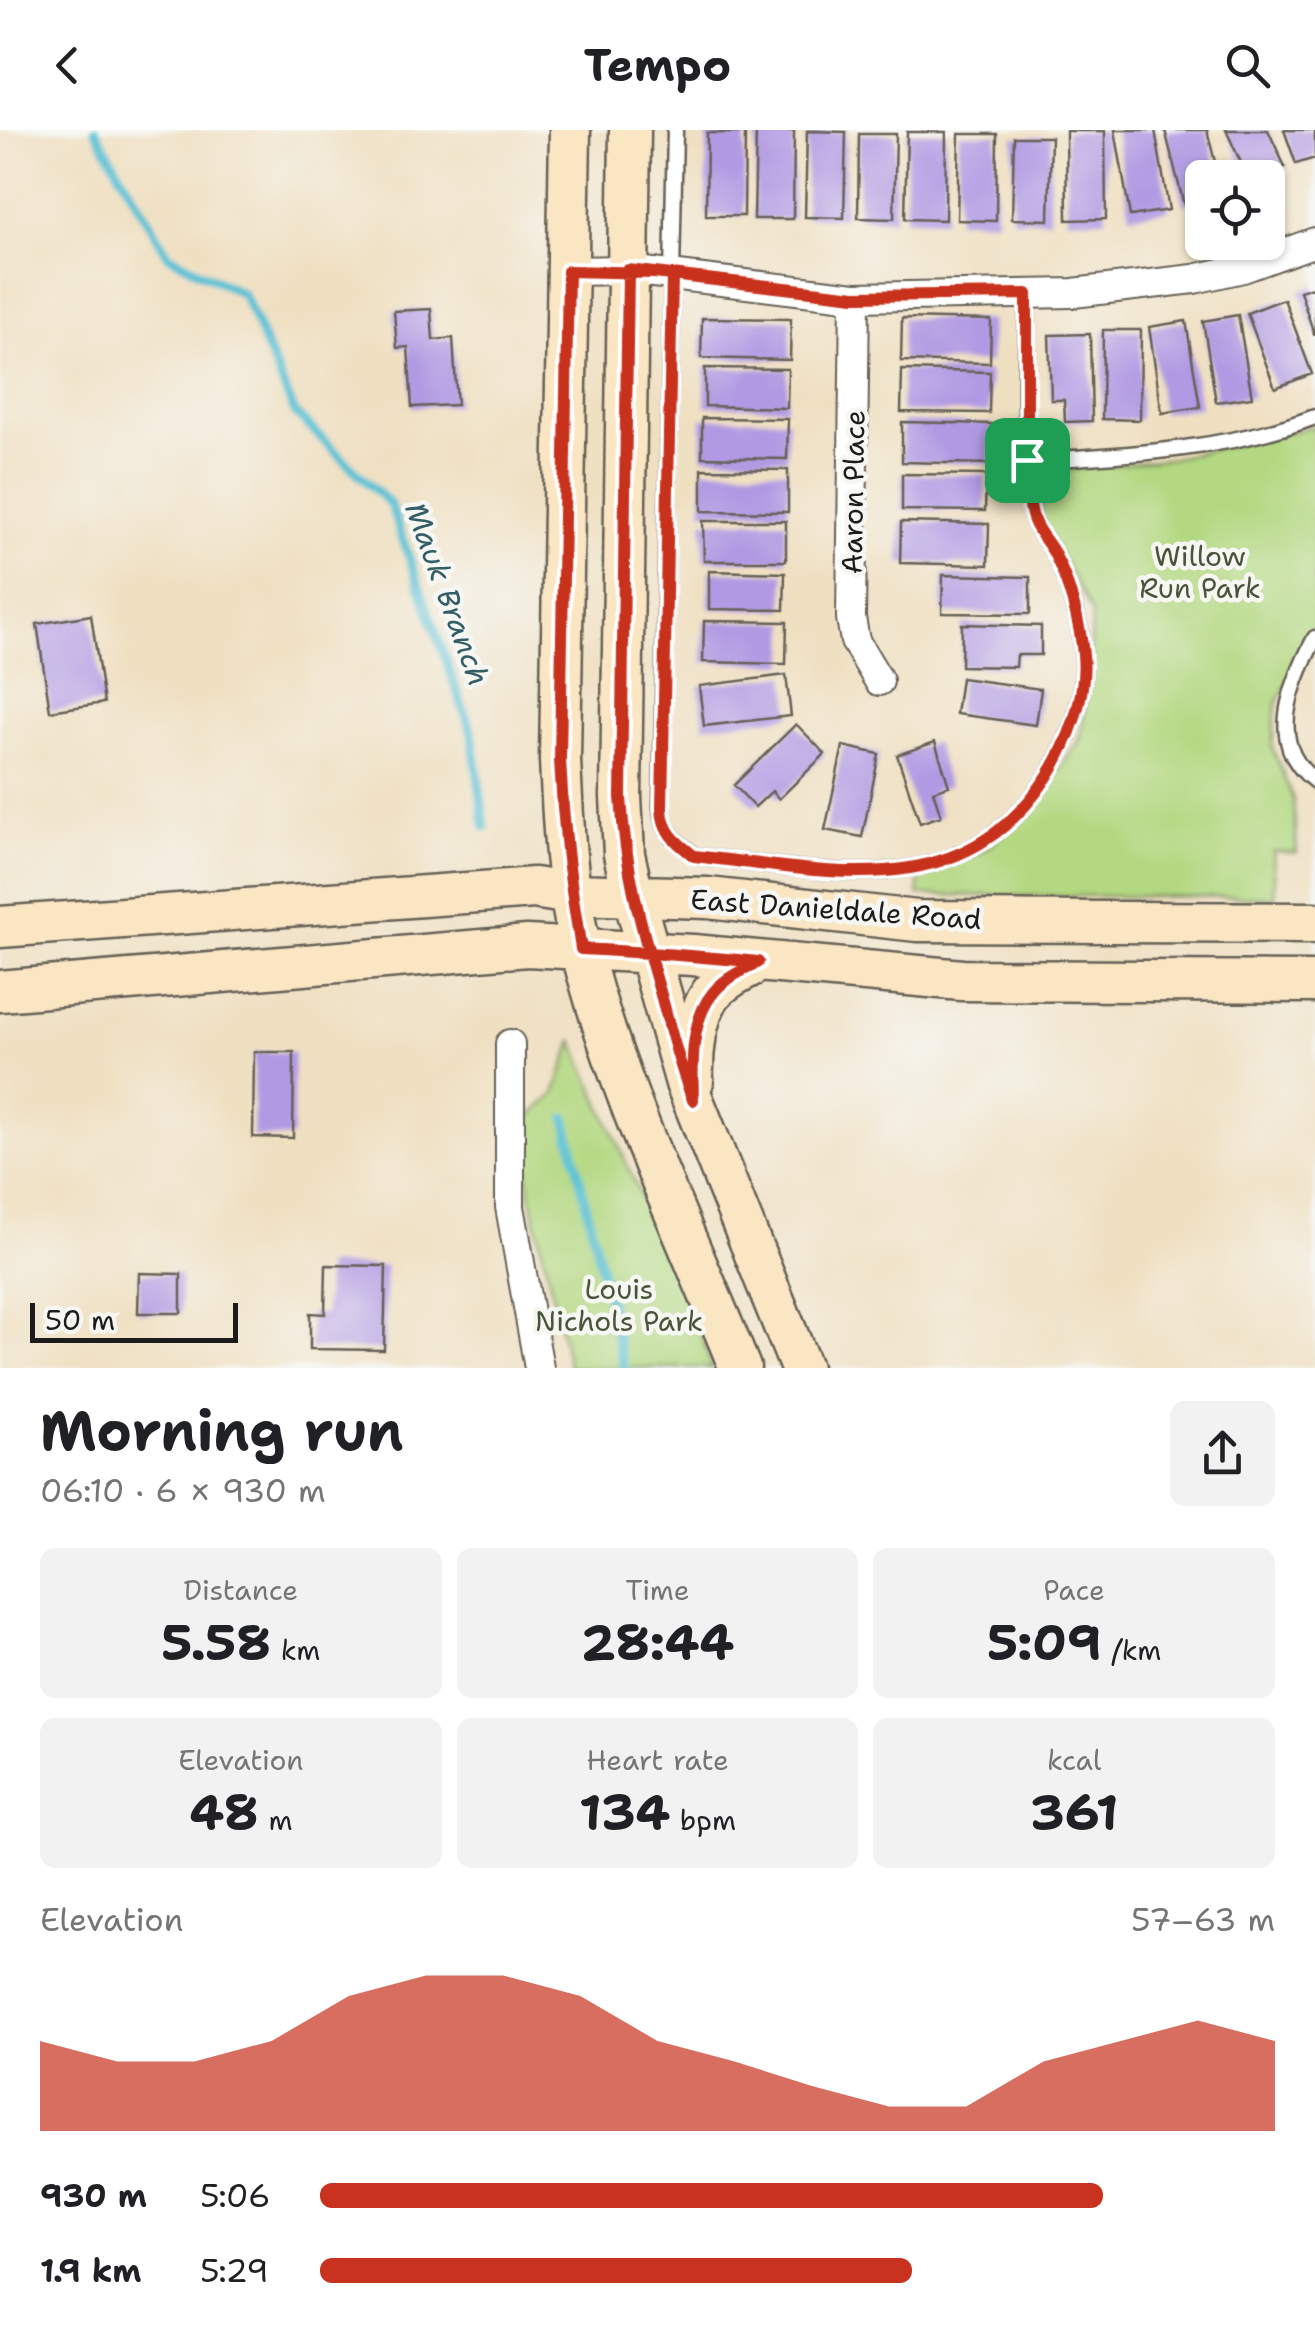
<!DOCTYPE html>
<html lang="en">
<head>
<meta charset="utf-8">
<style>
	:root { --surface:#fff; --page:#f2f2f2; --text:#202124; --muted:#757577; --accent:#c8321e }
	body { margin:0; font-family:"Shantell Sans",sans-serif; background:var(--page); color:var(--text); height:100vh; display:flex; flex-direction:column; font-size:38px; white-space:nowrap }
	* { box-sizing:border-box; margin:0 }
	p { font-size:32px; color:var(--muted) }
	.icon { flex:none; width:55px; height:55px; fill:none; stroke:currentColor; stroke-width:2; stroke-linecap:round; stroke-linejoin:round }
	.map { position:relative; height:1238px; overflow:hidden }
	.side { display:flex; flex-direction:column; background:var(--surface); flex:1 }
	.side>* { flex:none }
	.controls { position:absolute; left:1185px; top:30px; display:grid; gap:20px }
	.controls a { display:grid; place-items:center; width:100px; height:100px; border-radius:15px; background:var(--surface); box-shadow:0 2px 8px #0004; font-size:50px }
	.scale { position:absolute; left:30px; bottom:25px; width:208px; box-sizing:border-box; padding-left:10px; border:5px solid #1c1c1c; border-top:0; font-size:28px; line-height:35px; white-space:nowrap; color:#1c1c1c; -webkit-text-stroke:8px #f6f6f2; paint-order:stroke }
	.pin { position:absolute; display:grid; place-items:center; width:85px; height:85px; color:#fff; margin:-42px; border-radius:20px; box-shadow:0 5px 15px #0006 }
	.round { display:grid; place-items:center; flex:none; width:105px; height:105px; border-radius:15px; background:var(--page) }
	.summary { display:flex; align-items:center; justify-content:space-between; height:170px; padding:0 40px }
	h1 { font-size:55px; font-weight:700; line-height:75px }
	.figures { display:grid; grid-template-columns:repeat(3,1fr); gap:15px; height:170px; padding:10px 40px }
	.figures div { display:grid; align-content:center; border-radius:15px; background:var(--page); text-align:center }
	.figures b { font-size:50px; font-weight:700 }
	.figures small { font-size:28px; font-weight:400 }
	.figures p { font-size:28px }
	.chart { height:280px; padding:20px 40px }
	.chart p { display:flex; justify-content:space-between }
	.chart svg { width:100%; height:180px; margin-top:10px; fill:var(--accent); opacity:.7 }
	ul { padding:0 40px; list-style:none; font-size:32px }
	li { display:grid; grid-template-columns:160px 120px 1fr; align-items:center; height:75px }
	li i { height:25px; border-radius:12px; background:var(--accent) }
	header { display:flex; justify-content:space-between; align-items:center; height:130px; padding:0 40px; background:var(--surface); font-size:45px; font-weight:700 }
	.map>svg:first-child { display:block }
	.green { fill:#b4d881; stroke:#687a4e; stroke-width:2.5 }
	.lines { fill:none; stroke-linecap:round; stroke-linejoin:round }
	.stream { stroke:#57c0d3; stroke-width:9 }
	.building { fill:#b19ae3 }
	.lane-casing { stroke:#666156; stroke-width:19 }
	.street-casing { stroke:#666156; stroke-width:32 }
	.secondary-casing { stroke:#666156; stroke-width:45 }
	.lane { stroke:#fff; stroke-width:14 }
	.street { stroke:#fff; stroke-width:28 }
	.secondary { stroke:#fbe6c4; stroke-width:40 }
	.route-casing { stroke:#fff; stroke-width:20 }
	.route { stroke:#c8321e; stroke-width:12 }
	.labels { text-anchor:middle; stroke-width:9; stroke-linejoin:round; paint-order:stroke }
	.street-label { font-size:28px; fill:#1c1c1c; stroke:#f6f6f2 }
	.park-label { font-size:28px; fill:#4a543a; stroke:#f6f6f2 }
	.water-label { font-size:30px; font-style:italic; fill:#345e65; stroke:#f6f6f2 }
</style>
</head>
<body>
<header><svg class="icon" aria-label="back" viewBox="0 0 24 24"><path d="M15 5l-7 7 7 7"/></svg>Tempo<svg class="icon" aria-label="search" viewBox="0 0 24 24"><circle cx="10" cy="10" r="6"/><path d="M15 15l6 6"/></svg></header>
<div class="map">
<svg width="1315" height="1238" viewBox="0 0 1315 1238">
	<rect width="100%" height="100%" fill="#f6f6f2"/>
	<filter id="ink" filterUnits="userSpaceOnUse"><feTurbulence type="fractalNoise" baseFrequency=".01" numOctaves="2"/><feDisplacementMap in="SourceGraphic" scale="20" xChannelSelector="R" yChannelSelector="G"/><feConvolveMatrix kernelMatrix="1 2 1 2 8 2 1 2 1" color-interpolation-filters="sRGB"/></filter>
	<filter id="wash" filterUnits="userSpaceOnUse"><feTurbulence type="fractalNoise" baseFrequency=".0048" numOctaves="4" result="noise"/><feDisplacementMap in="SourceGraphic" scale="40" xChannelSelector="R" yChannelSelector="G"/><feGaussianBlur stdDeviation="2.25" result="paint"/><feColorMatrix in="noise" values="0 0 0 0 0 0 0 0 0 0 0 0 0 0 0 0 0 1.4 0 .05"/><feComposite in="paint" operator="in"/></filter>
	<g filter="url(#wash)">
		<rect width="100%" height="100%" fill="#f0e0c2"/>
		<!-- green -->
		<path class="green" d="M1315,296V501L1276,575L1272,617L1293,669L1297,723L1273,721L1275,767L918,765L920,745L984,721L1030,680L1080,610L1090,543L1092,483L1039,387L1042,359L1068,340L1173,328Z
			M573,911L701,1205L712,1238H569L534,1083L519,997L555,964Z"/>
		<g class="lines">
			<!-- stream -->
			<path class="stream" d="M95,0L168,125L243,164L295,283L390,374L472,603L485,697
				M566,988L624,1238"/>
		</g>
		<g id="blocks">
			<!-- building -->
			<path class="building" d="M756,0L794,1L793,89H754Z
				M1115,0H1155L1169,80L1130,86Z
				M1165,0H1207L1219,48H1202V71L1184,75Z
				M1226,0H1268L1285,37L1263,48H1248Z
				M1284,0H1315V28L1296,34Z
				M807,1L846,2L844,88L805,87Z
				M1066,1H1105L1106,89L1067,90Z
				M907,2H946L945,90L905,89Z
				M707,3H745L744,86H706Z
				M859,4H896L894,89L858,88Z
				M959,4H997L996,91L957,90Z
				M1014,7H1051L1049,90L1012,89Z
				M1315,156V204H1314L1300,161Z
				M1284,169L1312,244L1275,258L1247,183Z
				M431,179L433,210L453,208L457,275L412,277L408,217L397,218L394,181Z
				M1238,185L1252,267L1216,272L1203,191Z
				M702,188L791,189L790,230L701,228Z
				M902,188L991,190L990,233L901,231Z
				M1186,191L1200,277L1162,283L1149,197Z
				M1103,200H1141L1140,290L1102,289Z
				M1090,204L1092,291L1065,292L1064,270H1051L1049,205Z
				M705,238L788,239L787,278L705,276Z
				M902,240L990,242L989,283L901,282Z
				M702,288L788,289L787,329L702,327Z
				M902,292L992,294L991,334L902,332Z
				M702,339L788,340V382L702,381Z
				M902,344L986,345L985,381L902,380Z
				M703,391H786V431H704Z
				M901,392L989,394L988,435L900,433Z
				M709,441L785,443L784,480L709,479Z
				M943,445L1030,447V484L942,483Z
				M91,485L104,573L50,581L37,494Z
				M704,491L787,492L786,534L703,532Z
				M962,494L1041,496V525H1017L1016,537L961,536Z
				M786,545L791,586L704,596L699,556Z
				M961,548L1041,559L1036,595L956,584Z
				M796,594L825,624L779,669L772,661L755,677L734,655Z
				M935,612L949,656L933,661L941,686L920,693L897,625Z
				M843,616L879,624L862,707L825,700Z
				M254,922H294L293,1008L253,1007Z
				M326,1135L386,1136L384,1220L310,1219V1183L325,1184Z
				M139,1143L181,1144V1183H138Z"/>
		</g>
	</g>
	<g filter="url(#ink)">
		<use href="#blocks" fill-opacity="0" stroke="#666156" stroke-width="2.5"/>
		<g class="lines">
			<defs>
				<path id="lane" d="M675,0L661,678C663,702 676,712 695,726C825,740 961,778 1047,647C1069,613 1087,565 1083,525C1080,490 1069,454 1054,423C1048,412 1038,402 1034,391C1030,380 1031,365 1030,353C1023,291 1027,226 1027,164
					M1027,331C1123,325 1224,321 1315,287
					M1315,508C1291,554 1265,614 1315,651"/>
				<path id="street" d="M568,141L628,140L855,167L1073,163L1194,149L1243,138L1315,112
					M855,167L851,488L855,511L879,551
					M510,914V1077L539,1238"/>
				<path id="secondary" d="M570,0L560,630C563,693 566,758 581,819C618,964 684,1100 740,1238
					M630,0L621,667L624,724L633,765L686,953L801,1238
					M0,797L534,758L571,764L708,768L917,791L1315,793
					M0,861L527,816L693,825L962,850L1315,852
					M693,951C692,924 695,887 711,864C723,849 742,841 758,832"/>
			</defs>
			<!-- lane casing -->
			<use href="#lane" class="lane-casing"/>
			<!-- street casing -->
			<use href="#street" class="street-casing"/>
			<!-- secondary casing -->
			<use href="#secondary" class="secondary-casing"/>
			<!-- lane -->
			<use href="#lane" class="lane"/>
			<!-- street -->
			<use href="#street" class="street"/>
			<!-- secondary -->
			<use href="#secondary" class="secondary"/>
		</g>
	</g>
	<g class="lines" filter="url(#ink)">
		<defs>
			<path id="route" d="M1027,330V164L855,166L654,143L568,141L560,630C563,695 570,756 581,819C640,822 699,826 758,832C742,841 725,848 713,863C690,890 692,937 693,970C679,936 671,900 661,865C641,797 625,739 621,667L628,140L672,145L662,678C663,703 676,712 694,726C825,740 961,778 1047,647C1069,613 1087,565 1083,525C1080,491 1069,453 1054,423C1048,412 1038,402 1034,391C1027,374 1029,349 1027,330"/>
		</defs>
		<!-- route casing -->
		<use href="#route" class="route-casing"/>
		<!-- route -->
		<use href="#route" class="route"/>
	</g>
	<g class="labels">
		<!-- street labels -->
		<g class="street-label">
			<text transform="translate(853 362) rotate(-89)" y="10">Aaron Place</text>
			<text transform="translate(836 779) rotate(4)" y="10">East Danieldale Road</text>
		</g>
		<!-- park labels -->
		<g class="park-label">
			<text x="1200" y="436">Willow<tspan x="1200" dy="32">Run Park</tspan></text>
			<text x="619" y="1169">Louis<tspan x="619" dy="32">Nichols Park</tspan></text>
		</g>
		<!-- water labels -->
		<g class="water-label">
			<text transform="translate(447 464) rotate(70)" y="10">Mauk Branch</text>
		</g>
	</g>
</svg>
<div class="controls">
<a><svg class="icon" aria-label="locate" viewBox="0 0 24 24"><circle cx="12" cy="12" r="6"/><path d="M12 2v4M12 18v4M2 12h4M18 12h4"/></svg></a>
</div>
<div class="scale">50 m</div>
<div class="pin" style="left:1027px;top:330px;background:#1e9e55"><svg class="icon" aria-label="arrive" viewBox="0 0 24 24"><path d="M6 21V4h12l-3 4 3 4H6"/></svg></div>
</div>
<section class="side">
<div class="summary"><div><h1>Morning run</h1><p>06:10 · 6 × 930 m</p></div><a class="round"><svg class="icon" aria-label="share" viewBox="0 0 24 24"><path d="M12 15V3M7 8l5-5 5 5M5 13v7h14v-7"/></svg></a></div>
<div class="figures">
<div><p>Distance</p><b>5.58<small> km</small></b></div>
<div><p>Time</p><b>28:44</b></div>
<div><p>Pace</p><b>5:09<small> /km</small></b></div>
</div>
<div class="figures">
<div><p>Elevation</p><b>48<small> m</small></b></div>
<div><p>Heart rate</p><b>134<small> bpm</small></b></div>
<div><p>kcal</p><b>361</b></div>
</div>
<div class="chart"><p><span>Elevation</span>57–63 m</p>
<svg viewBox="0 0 160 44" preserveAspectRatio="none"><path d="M0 44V22L10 27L20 27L30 22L40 11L50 6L60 6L70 11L80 22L90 27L100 33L110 38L120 38L130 27L140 22L150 17L160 22V44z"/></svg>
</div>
<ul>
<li><b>930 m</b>5:06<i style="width:82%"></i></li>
<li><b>1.9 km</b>5:29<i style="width:62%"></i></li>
</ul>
</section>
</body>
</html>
